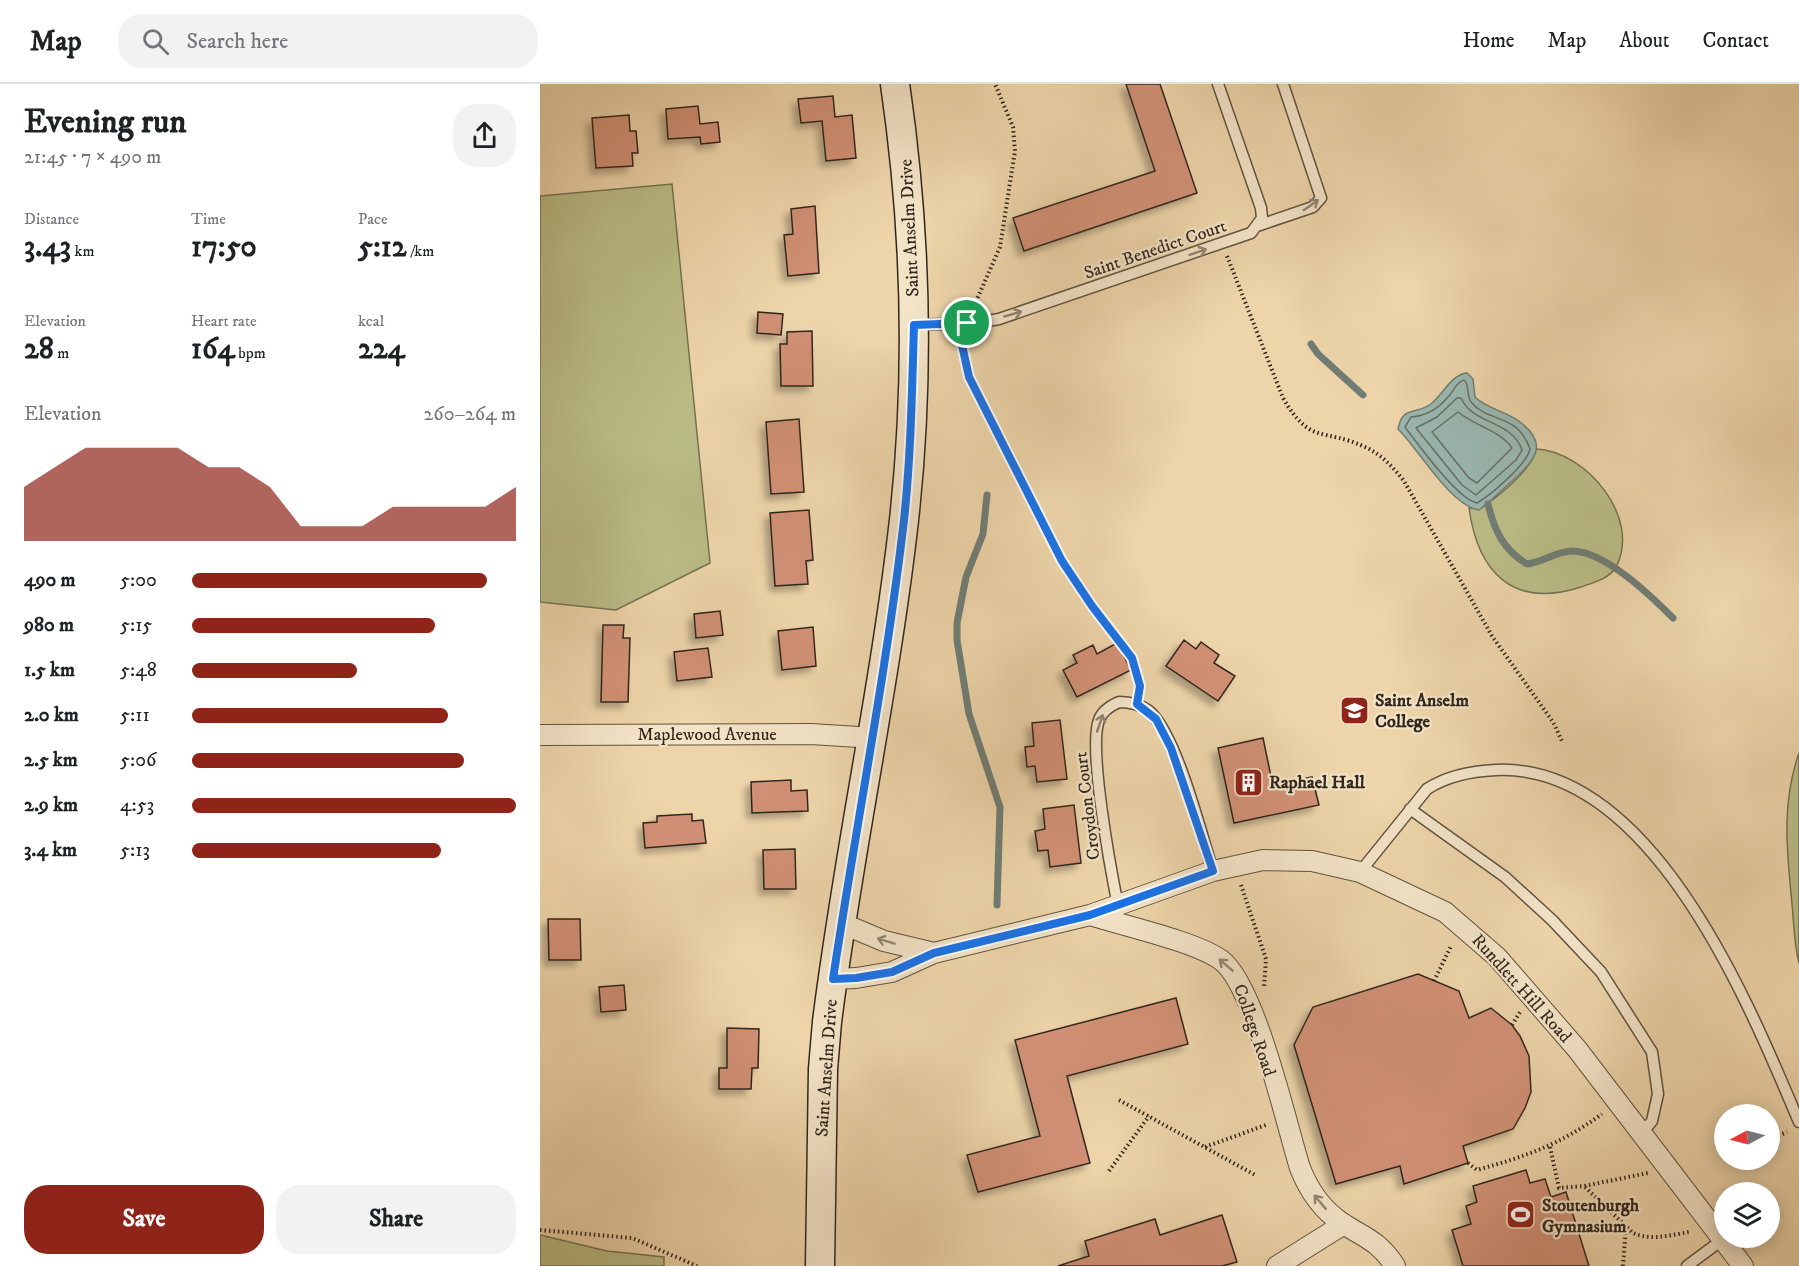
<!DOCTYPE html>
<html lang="en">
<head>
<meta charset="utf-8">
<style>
	:root { --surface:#fff; --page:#f2f2f2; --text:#202124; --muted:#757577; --line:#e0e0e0; --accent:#8f2418 }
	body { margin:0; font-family:"IM FELL DW Pica",serif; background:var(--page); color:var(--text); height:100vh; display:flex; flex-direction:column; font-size:22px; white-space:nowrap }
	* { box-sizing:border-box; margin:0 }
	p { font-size:20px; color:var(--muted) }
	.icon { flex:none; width:33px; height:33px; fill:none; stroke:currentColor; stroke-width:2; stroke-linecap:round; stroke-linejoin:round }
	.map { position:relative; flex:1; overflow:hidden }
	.panel { display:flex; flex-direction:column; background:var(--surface); width:540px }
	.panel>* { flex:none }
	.needle { width:39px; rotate:263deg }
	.buttons { position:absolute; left:1174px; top:1020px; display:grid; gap:12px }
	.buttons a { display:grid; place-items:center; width:66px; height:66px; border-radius:50%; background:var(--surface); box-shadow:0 3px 15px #0003; font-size:30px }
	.pin { position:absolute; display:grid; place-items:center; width:51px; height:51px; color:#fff; margin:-26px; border:3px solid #fff; border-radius:50%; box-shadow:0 2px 6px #0007 }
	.round { display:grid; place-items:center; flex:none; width:63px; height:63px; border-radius:24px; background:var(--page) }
	.overview { display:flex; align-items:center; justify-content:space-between; height:102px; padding:0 24px }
	h1 { font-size:33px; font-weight:700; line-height:45px }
	.figures { display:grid; grid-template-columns:repeat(3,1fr); gap:9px; height:102px; padding:6px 24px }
	.figures div { display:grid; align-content:center }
	.figures b { font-size:30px; font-weight:700 }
	.figures small { font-size:16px; font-weight:400 }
	.figures p { font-size:16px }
	.chart { height:168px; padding:12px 24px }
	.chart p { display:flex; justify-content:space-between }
	.chart svg { width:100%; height:108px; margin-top:6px; fill:var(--accent); opacity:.7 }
	.button { display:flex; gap:12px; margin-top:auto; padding:12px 24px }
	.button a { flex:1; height:69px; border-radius:24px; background:var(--accent); color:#fff; font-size:24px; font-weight:700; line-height:69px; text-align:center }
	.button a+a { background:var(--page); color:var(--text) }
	ul { padding:0 24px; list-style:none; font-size:20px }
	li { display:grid; grid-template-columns:96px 72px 1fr; align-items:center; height:45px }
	li i { height:15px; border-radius:8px; background:var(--accent) }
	header { display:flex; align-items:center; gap:36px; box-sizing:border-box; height:84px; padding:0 30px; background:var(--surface); border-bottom:2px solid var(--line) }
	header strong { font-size:28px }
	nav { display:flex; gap:33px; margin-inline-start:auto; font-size:21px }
	.search { width:420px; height:54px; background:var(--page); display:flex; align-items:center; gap:15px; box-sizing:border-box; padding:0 21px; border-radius:24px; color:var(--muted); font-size:22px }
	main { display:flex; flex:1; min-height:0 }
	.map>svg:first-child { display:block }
	.green { fill:#babc86; stroke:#767252; stroke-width:1.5 }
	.water { fill:#9ab7b0; stroke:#707d75; stroke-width:1.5 }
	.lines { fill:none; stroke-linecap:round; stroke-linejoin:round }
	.shore { stroke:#666f66; stroke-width:1.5 }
	.stream { stroke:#707d75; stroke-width:7 }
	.building { fill:#d19075; stroke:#31271d; stroke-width:1.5; filter:url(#shadow) }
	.lane-casing { stroke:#605240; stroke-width:13 }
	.street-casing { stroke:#605240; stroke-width:22 }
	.secondary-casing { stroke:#31271d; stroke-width:31 }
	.path { stroke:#31271d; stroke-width:4; stroke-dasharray:1.5 3; stroke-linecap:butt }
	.lane { stroke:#f3e3c7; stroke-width:10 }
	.street { stroke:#f3e3c7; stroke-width:20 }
	.secondary { stroke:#f3e3c7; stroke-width:28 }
	.oneway { stroke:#928572 }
	.route-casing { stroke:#fff; stroke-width:12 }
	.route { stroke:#1a73e8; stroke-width:8 }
	.labels { text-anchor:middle; stroke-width:4.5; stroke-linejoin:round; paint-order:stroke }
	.street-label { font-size:18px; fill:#31271d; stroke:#f3e3c7 }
	.poi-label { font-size:18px; font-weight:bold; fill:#31271d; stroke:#f3e3c7; text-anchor:start }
</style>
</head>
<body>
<header>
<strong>Map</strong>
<div class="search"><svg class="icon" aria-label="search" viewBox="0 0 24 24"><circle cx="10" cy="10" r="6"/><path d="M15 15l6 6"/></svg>Search here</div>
<nav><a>Home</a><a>Map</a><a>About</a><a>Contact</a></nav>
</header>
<main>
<section class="panel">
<div class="overview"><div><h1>Evening run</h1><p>21:45 · 7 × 490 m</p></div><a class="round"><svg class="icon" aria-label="share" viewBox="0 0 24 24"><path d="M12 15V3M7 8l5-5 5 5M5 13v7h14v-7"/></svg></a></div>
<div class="figures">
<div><p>Distance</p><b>3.43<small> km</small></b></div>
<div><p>Time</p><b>17:50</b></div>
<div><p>Pace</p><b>5:12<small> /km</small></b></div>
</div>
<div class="figures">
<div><p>Elevation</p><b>28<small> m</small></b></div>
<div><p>Heart rate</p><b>164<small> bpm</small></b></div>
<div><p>kcal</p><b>224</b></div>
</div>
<div class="chart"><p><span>Elevation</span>260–264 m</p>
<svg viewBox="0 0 160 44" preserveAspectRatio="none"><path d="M0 44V22L10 14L20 6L30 6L40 6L50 6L60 14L70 14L80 22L90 38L100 38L110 38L120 30L130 30L140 30L150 30L160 22V44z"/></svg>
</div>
<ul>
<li><b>490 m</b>5:00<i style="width:91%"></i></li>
<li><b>980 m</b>5:15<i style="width:75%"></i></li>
<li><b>1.5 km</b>5:48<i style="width:51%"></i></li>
<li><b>2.0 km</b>5:11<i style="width:79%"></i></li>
<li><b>2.5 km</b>5:06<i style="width:84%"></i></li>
<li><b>2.9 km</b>4:53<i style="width:100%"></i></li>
<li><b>3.4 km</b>5:13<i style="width:77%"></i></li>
</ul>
<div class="button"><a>Save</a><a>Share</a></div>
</section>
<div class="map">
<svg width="1259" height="1182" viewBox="0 0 1259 1182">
	<defs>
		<filter id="shadow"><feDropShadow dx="-5.5" dy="5.5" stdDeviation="3" flood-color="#0004"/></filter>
	</defs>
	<rect width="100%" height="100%" fill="#edd4a9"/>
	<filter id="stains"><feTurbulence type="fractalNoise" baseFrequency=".00333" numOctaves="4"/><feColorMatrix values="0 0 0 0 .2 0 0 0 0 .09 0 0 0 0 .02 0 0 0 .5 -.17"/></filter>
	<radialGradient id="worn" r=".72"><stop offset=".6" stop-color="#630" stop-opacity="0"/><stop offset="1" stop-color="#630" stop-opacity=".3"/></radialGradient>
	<!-- green -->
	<path class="green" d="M132,100L170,479L76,526L0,518V112Z
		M996,365C1046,367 1102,434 1076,483C1069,495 1052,499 1041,503C973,525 938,489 929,424L939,425C957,414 992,386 996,365Z
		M1259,669V879C1254,860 1254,839 1252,820C1247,767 1241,720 1259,669Z
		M0,1151L67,1167L124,1173V1182H0Z"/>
	<!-- water -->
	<path class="water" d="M927,289L933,295L935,313C947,325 966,327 980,338C1012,362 991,379 971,398C960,408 951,417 939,426C910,421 880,367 858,345C863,320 877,332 892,319C903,310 912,290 927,289Z"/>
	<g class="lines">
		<!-- shore -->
		<path class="shore" d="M924,296C930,301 926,311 931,318C949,340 977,328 990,365C987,380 951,411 937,419C918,416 877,359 865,343L871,333C886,332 898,325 908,313C914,307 916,298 924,296Z
			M917,314H921C933,341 972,336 982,366L976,376L936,411L922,401L876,344L897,333Z
			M918,328C935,342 961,347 972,364L937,399L929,394L892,348Z"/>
		<!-- stream -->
		<path class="stream" d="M771,260L778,270L823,311
			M447,411L443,450L426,493L417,539V556L429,630L460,723L457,821
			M948,420C954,445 963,466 987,480C1003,478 1017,467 1032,467C1065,467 1111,512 1133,534"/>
	</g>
	<!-- building -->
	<path class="building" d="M586,0H620L657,109L484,167L473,134L615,87Z
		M293,12L295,33L312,31L316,74L286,77L282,37L261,39L258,15Z
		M158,22L160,40L178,38L180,58L161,60L160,53L128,55L126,25Z
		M89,31L90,47H96L98,69H92L93,82L56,84L52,34Z
		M275,122L279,189L248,192L244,151L253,150L251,125Z
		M218,228L243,230L241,251L217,249Z
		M272,247L273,302H241L240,260H247V248Z
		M259,335L264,408L231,410L226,338Z
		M269,426L273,476L266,477L268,500L235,502L230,429Z
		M180,527L183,551L156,554L154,530Z
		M63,541H84L83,554H90L88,618H61Z
		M273,543L276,582L242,586L238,547Z
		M644,556L656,565L661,558L679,571L674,579L695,592L678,617L626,582Z
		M577,559L591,586L537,613L523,586L537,579L533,571L553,561L557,570Z
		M168,564L172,593L137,597L134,568Z
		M520,636L527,695L497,698L495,682L487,683L485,663L494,662L492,639Z
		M723,654L733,702L772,693L779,721L694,739L678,664Z
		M251,696V707L267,706L268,727L212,729L211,698Z
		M534,721L541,779L510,783L508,766L498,767L495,747L505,745L503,725Z
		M152,730V737L163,736L166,759L105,764L103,739L117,738V732Z
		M255,765L256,805H224L223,766Z
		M8,835H40L41,876H9Z
		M878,890L919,907L929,934L951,924L972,941L980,952L989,972L991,1008L985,1024L973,1045L923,1062L928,1079L864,1100L860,1082L796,1100L754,961L773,923Z
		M84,901L86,926L61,928L59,903Z
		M636,914L648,960L527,992L550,1079L438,1108L427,1071L500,1052L475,956Z
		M187,944L219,945L218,984H212L211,1005H179V984H187Z
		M986,1086L990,1099L1005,1095L1011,1113L1026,1108L1049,1182H923L912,1146L931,1140L926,1122L937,1118L933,1102Z
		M682,1131L697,1178L682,1182H518L549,1172L545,1157L615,1135L620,1151Z"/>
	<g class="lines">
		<defs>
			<path id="lane" d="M717,142L773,123L781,114L743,0
				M374,241L436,239L459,235L711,149L722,134L721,124L678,0
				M870,725L965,793L1012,836L1061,888L1112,968L1118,1010L1112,1037L1101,1050
				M820,788L887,705C907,692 933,687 956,686C1112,679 1209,920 1259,1038
				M578,822C571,787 548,664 559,636C562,627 570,622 579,618C590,618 600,620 609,627C637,651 661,750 673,787
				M1147,1182L1182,1156"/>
			<path id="street" d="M0,651L271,650L334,654
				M550,831C584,842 654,857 681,876C715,901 746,1039 760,1084C769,1107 781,1125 802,1139C825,1154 839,1157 855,1182
				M301,839L344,857L394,869
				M293,895L316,894L352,888L394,869L550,831L673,787L723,776L772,777L820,788L905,828L957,873L1037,965L1203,1182
				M737,1182L804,1140"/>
			<path id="secondary" d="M280,1182L283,985L287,938C308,770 345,604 364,436C380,291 376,144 355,0"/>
		</defs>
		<!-- lane casing -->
		<use href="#lane" class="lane-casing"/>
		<!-- street casing -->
		<use href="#street" class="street-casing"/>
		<!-- secondary casing -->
		<use href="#secondary" class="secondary-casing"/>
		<!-- path -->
		<path class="path" d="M687,172L743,314C771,362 782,343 825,363C841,370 853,383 864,397L952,552L1013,638L1022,657
			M434,222L460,163L475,67L473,43L455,0
			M423,255V271L429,293L466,369L522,477L552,522L592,574L599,605
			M701,801L726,875L724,903
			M894,897L911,862
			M972,941L980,928
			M579,1016L717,1092
			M1230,1055L1247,1048
			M665,1063L726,1041
			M1010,1063L1019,1104L1044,1102L1108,1089
			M928,1079L937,1086C987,1072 1019,1061 1062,1030
			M569,1087L609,1032
			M1045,1103L1093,1149C1111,1157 1131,1151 1149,1148
			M0,1146L92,1154L157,1182
			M1083,1182L1086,1143"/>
		<!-- lane -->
		<use href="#lane" class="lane"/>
		<!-- street -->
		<use href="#street" class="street"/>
		<!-- secondary -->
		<use href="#secondary" class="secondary"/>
	</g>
	<!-- one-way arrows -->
	<defs><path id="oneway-shaft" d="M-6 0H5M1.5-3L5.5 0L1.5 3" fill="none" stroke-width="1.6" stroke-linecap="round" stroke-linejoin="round" transform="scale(1.5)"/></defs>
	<g class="oneway">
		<use href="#oneway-shaft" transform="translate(771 121) rotate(-35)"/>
		<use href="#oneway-shaft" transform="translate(658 168) rotate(-19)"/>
		<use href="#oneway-shaft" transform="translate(473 230) rotate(-16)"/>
		<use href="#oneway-shaft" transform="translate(560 639) rotate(-71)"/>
		<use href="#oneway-shaft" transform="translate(346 857) rotate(-163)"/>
		<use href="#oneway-shaft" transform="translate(686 881) rotate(-139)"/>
		<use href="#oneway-shaft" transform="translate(780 1118) rotate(-130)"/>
	</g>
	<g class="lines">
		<defs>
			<path id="route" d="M427,239L422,261L429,293L522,477L552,522L592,574L600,602L597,620L616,635L631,664L673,787L550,831L394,869L352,888L316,894L293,895C316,742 346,590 364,436C371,371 372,306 374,241Z"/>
		</defs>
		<!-- route casing -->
		<use href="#route" class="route-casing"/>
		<!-- route -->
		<use href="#route" class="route"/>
	</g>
	<!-- icons -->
	<defs>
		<symbol id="university-square" viewBox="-11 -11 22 22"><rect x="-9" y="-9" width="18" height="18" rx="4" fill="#8f2418" stroke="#f3e3c7"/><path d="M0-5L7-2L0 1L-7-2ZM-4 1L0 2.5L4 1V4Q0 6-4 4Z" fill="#fff"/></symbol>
		<symbol id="building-square" viewBox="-11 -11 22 22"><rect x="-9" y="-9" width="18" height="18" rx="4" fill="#8f2418" stroke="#f3e3c7"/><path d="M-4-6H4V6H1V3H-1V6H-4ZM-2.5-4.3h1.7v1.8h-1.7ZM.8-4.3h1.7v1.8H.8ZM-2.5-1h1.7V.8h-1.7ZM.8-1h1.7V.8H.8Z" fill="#fff"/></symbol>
		<symbol id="stadium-square" viewBox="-11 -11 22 22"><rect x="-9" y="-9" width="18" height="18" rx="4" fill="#8f2418" stroke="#f3e3c7"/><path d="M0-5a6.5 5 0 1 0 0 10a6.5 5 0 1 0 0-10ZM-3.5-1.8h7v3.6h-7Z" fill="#fff"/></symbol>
	</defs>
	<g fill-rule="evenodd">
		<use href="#university-square" x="798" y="610" width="33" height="33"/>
		<use href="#building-square" x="692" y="682" width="33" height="33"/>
		<use href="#stadium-square" x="964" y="1114" width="33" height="33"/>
	</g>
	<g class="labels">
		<!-- street labels -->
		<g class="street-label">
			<text transform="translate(369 144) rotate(-93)" y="6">Saint Anselm Drive</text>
			<text transform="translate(615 165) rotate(-19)" y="6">Saint Benedict Court</text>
			<text x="167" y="656">Maplewood Avenue</text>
			<text transform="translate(547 722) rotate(-97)" y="6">Croydon Court</text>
			<text transform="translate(982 904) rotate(48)" y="6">Rundlett Hill Road</text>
			<text transform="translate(715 946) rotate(71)" y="6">College Road</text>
			<text transform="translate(286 984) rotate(-86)" y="6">Saint Anselm Drive</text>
		</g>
		<!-- poi labels -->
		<g class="poi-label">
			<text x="835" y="622">Saint Anselm<tspan x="835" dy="21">College</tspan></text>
			<text x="729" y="704">Raphael Hall</text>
			<text x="1002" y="1127">Stoutenburgh<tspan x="1002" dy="21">Gymnasium</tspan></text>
		</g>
	</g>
	<rect width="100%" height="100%" filter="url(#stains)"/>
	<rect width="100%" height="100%" fill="url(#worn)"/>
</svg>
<div class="buttons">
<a><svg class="needle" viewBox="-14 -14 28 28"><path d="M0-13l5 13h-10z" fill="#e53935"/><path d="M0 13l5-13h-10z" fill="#757577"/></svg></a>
<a><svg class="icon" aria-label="layers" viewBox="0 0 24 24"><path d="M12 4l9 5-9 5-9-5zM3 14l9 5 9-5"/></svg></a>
</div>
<div class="pin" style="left:427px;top:239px;background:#1e9e55"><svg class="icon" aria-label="arrive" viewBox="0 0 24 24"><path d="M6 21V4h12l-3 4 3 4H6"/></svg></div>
</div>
</main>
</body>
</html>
